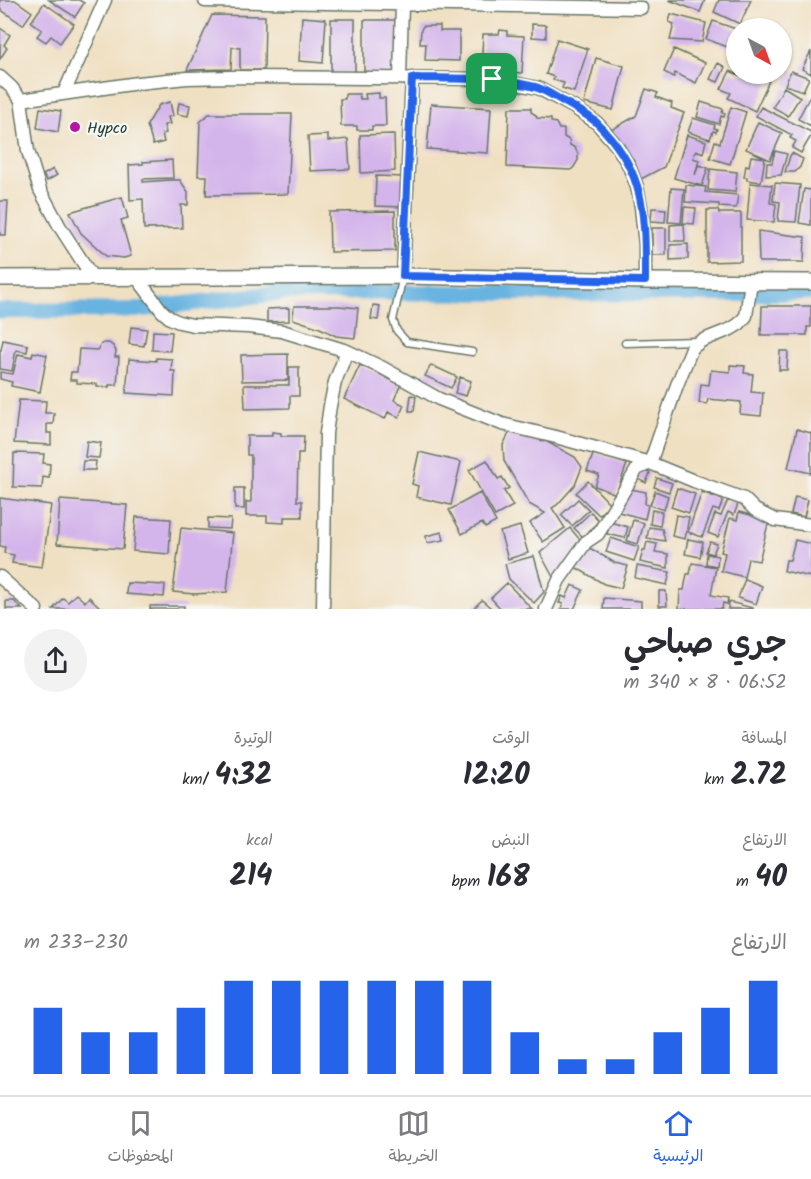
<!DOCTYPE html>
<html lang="ar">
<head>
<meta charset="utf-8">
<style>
	:root { --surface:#fff; --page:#f2f2f3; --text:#2b2b33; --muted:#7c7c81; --line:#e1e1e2; --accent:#2563eb }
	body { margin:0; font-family:Kalam,"Playpen Sans Arabic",sans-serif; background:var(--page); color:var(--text); direction:rtl; height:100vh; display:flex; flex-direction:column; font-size:22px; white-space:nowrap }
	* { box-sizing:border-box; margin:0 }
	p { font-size:20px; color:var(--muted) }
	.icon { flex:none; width:33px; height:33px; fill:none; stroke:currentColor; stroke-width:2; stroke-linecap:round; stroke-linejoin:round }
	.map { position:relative; height:609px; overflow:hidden; direction:ltr }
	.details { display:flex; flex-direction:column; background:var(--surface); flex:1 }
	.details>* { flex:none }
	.needle { width:39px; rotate:139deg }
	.tools { position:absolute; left:726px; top:18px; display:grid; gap:12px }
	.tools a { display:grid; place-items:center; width:66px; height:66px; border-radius:50%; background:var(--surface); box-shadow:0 2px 4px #0004; font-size:30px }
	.pin { position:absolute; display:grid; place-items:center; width:51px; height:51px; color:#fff; margin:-26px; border-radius:12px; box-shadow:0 3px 9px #0006 }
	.round { display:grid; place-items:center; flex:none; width:63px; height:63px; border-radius:32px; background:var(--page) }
	.summary { display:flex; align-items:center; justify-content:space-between; height:102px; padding:0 24px }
	h1 { font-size:33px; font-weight:600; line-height:45px }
	.figures { display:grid; grid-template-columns:repeat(3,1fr); gap:9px; height:102px; padding:6px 24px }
	.figures div { display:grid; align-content:center }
	.figures b { font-size:30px; font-weight:600 }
	.figures small { font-size:16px; font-weight:400 }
	.figures p { font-size:16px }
	.chart { height:168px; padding:12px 24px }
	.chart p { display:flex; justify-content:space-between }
	.chart svg { width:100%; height:108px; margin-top:6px; stroke:var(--accent); stroke-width:6 }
	.tab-bar { display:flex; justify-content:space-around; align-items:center; height:84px; border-top:2px solid var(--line); background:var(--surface); font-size:16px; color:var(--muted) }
	.tab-bar a { display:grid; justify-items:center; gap:3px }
	.tab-bar .selected { color:var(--accent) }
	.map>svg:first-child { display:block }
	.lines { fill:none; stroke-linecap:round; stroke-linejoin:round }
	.canal { stroke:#67b3e0; stroke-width:16 }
	.building { fill:#d4b5eb }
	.service-casing { stroke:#687666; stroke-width:9 }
	.minor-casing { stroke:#687666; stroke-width:15 }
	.tertiary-casing { stroke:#687666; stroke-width:18 }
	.service { stroke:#fff; stroke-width:6 }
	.minor { stroke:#fff; stroke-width:12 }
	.tertiary { stroke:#fff; stroke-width:15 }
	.route-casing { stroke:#fff; stroke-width:12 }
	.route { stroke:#2563eb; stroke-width:8 }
	.poi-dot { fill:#b5179e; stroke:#f6f6f2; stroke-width:2 }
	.labels { text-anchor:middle; stroke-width:4.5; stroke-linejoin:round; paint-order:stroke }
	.poi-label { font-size:16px; fill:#1f3d34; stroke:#f6f6f2; text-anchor:start }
</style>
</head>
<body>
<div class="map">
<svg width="811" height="609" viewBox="0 0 811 609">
	<rect width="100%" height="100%" fill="#f6f6f2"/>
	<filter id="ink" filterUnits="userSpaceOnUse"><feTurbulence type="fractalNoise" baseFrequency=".0167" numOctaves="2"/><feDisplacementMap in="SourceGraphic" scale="12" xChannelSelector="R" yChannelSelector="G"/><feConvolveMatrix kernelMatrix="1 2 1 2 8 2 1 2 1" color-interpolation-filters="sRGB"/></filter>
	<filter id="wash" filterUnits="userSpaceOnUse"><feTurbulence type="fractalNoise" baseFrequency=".008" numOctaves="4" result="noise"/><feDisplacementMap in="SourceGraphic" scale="24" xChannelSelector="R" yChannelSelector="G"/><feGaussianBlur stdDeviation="1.35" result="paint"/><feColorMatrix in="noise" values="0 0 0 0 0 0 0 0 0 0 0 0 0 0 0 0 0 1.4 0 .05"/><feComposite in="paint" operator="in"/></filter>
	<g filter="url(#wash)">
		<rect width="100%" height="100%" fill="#f0e0c2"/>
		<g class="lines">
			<!-- canal -->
			<path class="canal" d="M0,311L134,310L287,292L735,294L811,292"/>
		</g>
		<g id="blocks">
			<!-- building -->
			<path class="building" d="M0,0H15L32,12L23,25L0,9Z
				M49,0H79L84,3L75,17Z
				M669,0H705L700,12Z
				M719,0H751L740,24L714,12Z
				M44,3L74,24L60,43L51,36L46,42L37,36L42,30L31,22Z
				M671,14L706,23L702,42L670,40L674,24L669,22Z
				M212,15L265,16L264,70H240V48L232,47L231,69L187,70Z
				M302,17L326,19L323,63L299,61Z
				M331,19H355V72H331Z
				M364,20H398V73H364Z
				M713,21L736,29V40L733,49L706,39Z
				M532,24L546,25V38L532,37Z
				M423,26H440V31H459V61L425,60L426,44H420L421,30Z
				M0,28L10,35L4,45L7,48L0,59Z
				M500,30L507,31V35L524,36L522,73L481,71L483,34H499Z
				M557,39L588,49L574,92L562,88L564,83L553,80L554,77L546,74Z
				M674,49L705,63L696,83L675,73L674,77L664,72Z
				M811,51V74L802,69Z
				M596,58L624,66L613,110L584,103Z
				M718,63L725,67L718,82L710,79Z
				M730,71L739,75L740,74H752L769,81L755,111L728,98L731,93L721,89Z
				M791,71L809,78L803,91L785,85Z
				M784,87L800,97L788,116L773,107Z
				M646,89L658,93L656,97L672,103L671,108L684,113L664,167L639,180L611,130L636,116Z
				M379,93V98H385L386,126H372V130H357V126H341L340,99H345V94H359L360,99H366L365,94Z
				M811,94V126L798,119Z
				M170,102L173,116L168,117L170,124L164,125L166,133L162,134L164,142L153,145L147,125L159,105Z
				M701,102L723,109L722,113L725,114L724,117L721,116L719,124L697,117Z
				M179,103L190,105L188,116L177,114Z
				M431,104L491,108L488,153L427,149Z
				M731,107L746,112L730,164L710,158L715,141L720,143Z
				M761,107L811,132V136L801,153L792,148L796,141L790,138L792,135L756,116Z
				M40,108L61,111L58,132L37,128Z
				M509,108H531V112L536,115L537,118L551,119V122L556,123L559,129H564V137L569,140L570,145L575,148L578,154V160L574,167L571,170L507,167Z
				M209,114H292L288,194L206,195L207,176H198L200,122Z
				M693,118L715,125L714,128L717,129L716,132L713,131L710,139L688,132Z
				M758,122L782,133L770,160L746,149Z
				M394,134L395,171L361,173L360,135Z
				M328,135V141L348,139L350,169L310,171L308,136Z
				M687,135L706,141L703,153L696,150L693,158L699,160L695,175L699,165L708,168L702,186L674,178Z
				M775,151L787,154L781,175L766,176L767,163H772Z
				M792,153L803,159L800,167L795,172H785L790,156Z
				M751,156L765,158L761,182L747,180V177H744L746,165L749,166Z
				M172,160L173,178L143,179V182L170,180H180L188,192V205H181L182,228L144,229L143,199L130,200L129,165L143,164V162Z
				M53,169L57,175L47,181L43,175Z
				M710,169L737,172L735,192L708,190Z
				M376,176L404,177L403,207L375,206Z
				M750,183L772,185L770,203L776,204L774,222L747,220Z
				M775,183L800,185L796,222L778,221L780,202L773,201Z
				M686,185L706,187L705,192L738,195L736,208L719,207V204L685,202Z
				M671,188L684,189L681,223L668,222Z
				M804,189L811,190V225L799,223Z
				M122,197L128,218L121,220L131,256L124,258L106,256L81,233L70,212Z
				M0,201H8L6,235H0Z
				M684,207L696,208L694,224L683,223Z
				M652,208L666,209L665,222L651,221Z
				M707,210H718L719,213H741V261L707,262Z
				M395,211V251L330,252L329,212Z
				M684,224L685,241H670V225Z
				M652,228H666V255H652Z
				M758,231L805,237L804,262H759Z
				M688,244V259L670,260V245Z
				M373,305L380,306L378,320L371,319Z
				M294,306H339L358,308L355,338L336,336L320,328L293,319Z
				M762,306H811V327H807V335H761Z
				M289,308V321L267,322V309Z
				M131,327L147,329L144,346L129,344Z
				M153,331L172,332L170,351L152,350Z
				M3,340L28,345L27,352L16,350L12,371L0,369V350H1Z
				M104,343H109L113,346L116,351L115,357H119L117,385H109V387H97V384L77,383V380H70L71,372H77L79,349L98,350L101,344Z
				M780,351H788L787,370H779Z
				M33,352L47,355L40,392L11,386L12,382L0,379V372L13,374L18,354L32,357Z
				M288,354V380L242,381L241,355Z
				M156,358L172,359L171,371H175L174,396L126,393L129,359L156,361Z
				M360,365L401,384L394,400L404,405L399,417L388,412L385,419L344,399Z
				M431,365L457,377L451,388L425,376Z
				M730,365L745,366L744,373L753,374L751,392L763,393L761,416L740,414L741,402L708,399L707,404L699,403L701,384L709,385L711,370L730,372Z
				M289,367H299V396H290V408L245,409L244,385H289Z
				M460,377L471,381L466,396L455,393Z
				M411,395L416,396L414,411H409Z
				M19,400L46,401L45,413H54L53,424H47V433H51V445L14,443Z
				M797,429L811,433V473L788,468Z
				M511,430L538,437L575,457L582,467L575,485L557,505L552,508L565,528L543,542L530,523L545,513L529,504L504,461L503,445Z
				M272,432L281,433V436H304L303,453H298L297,501H302V517H284V523L267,522V516H246V502H251V455H247V436H272Z
				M87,441L101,443L99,458L85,457Z
				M419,452L461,462L451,505L416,497L418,486L412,484Z
				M594,452L627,464L616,494L595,486L599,475L587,471Z
				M14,453L44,454L43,463L50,464L49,478L43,477L42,488L13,487Z
				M487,460L498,479L502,477L509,488L504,491L513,506L495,516L469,470Z
				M83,461H96L95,470H82Z
				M642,470L650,473L646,483L638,479Z
				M657,478L672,483L669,492L654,487Z
				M588,481L610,504L599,515L576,493Z
				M235,488H244V509H235Z
				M677,488L695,494L689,513L671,507Z
				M631,489L646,492L645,504L648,505L645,519L615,511Z
				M655,491L668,496L664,510L650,505Z
				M702,492L723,500L719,511L713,509L702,537L688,532Z
				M480,493L496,522L485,528L482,523L462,534L449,510Z
				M795,497L808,500L804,517L791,514Z
				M0,498L51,505L42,567L12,563L14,555L4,553L5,547L0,546Z
				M578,499L589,510L572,526L561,515Z
				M60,500L127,505L123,549L57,544Z
				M728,500L738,504L734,515L728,512L718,537L708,533L715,514L721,516Z
				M652,510L662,512L660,526L650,524Z
				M591,512L599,521L583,537L574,528Z
				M739,512L769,520L759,561L748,559L744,577L721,571L725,553L721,552L730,518L737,520Z
				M676,515L689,517L685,539L672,536Z
				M136,517L171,519L169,554L133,551Z
				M208,518L231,519L230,529L208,528Z
				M633,520L644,523L638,544L627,541Z
				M610,522L628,527L625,538L607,534Z
				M520,526L528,553L508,559L500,532Z
				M649,527L662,529L665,541L647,538Z
				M181,528L233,533L227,592L194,594L173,592Z
				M570,528L581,541L557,576L553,577L540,553Z
				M442,532L444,540L427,543L426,536Z
				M611,538L639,547L634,561L606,552Z
				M688,539L703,542L700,557L685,554Z
				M795,540L811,544V577L784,571L786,560H790Z
				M647,542L657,544L655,552L668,554V568L640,562L643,550H645Z
				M710,542L717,544L713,554L706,552Z
				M588,547L615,563L628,566L621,588L604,584L575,567Z
				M707,554L718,556L717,566L706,564Z
				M534,556L544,592L534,603L509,579L505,564Z
				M692,563L716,567L711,595L728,598L727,604L723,603L722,609H679L680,590H684L687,574H690Z
				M637,566L670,572L667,585L635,578Z
				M745,579L762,586L756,604L738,598Z
				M127,583L165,585L164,597L126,594Z
				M507,583L532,609H501L491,598Z
				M572,585L583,590L574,609H561L563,604L559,603L562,596L566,598Z
				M659,591H666L667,606H659Z
				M76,594L85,602L89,597L102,609H53L63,598L68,602Z
				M604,598L641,601V609H603Z
				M482,600L492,609H473Z
				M6,601H14L22,609H6Z
				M729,602L753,608V609H728Z
				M150,606H184V609H150Z"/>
		</g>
	</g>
	<g filter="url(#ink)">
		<use href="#blocks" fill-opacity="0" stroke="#687666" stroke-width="1.5"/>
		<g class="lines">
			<defs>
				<path id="service" d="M403,276L393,320L397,331L407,342L472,352
					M625,343L697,341"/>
				<path id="minor" d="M205,1L641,8
					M0,77L12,88L21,100L28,151L40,190L60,227L93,278
					M400,78L402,4
					M64,93L105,0
					M21,100L138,83L187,78L231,77L492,79L538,88L575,108L597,123L617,146L629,166L637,187L641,207L645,245V281
					M403,276L412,78
					M137,278L162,311L170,318L179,322L193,325L248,327L282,331L347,351L383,368L439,399L502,424L556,437L650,463
					M751,282L746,316L739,324L731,329L701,341L692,348L677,385L650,463L694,481L744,499L755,510L775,520L811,525
					M0,577L36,609
					M323,609L326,433L330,406L335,382L347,351
					M546,609L559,580L586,542L598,534L637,469L650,463"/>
				<path id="tertiary" d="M0,278L403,276L645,281L811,282"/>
			</defs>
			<!-- service casing -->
			<use href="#service" class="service-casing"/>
			<!-- minor casing -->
			<use href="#minor" class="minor-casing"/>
			<!-- tertiary casing -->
			<use href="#tertiary" class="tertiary-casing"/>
			<!-- service -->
			<use href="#service" class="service"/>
			<!-- minor -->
			<use href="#minor" class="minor"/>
			<!-- tertiary -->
			<use href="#tertiary" class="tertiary"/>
		</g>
	</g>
	<g class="lines" filter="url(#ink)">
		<defs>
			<path id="route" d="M412,78C454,79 495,77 535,87C546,90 558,99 568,104C578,110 590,116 598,124C615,141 630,163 637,186C646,214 645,252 645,281L403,276Z"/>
		</defs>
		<!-- route casing -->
		<use href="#route" class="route-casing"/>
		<!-- route -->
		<use href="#route" class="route"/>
	</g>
	<!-- markers -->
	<circle class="poi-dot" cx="75" cy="127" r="6"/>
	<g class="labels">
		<!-- poi labels -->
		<g class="poi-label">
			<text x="87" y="133">Hypco</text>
		</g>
	</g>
</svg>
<div class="tools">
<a><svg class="needle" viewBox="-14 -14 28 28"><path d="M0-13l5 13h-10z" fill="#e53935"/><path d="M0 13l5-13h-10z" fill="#7c7c81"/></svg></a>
</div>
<div class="pin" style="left:492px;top:79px;background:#1e9e55"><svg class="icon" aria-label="arrive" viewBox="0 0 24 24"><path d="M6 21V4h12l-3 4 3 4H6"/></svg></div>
</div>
<section class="details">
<div class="summary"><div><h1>جري صباحي</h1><p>06:52 · 8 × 340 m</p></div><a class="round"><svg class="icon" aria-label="share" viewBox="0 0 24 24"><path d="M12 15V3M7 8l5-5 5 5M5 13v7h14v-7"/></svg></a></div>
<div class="figures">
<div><p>المسافة</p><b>2.72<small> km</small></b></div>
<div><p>الوقت</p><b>12:20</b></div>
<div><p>الوتيرة</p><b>4:32<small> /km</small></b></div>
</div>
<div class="figures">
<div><p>الارتفاع</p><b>40<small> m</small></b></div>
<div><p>النبض</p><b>168<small> bpm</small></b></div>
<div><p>kcal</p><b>214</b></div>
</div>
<div class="chart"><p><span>الارتفاع</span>230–233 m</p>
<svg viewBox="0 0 160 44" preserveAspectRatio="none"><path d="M5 44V17M15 44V27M25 44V27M35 44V17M45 44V6M55 44V6M65 44V6M75 44V6M85 44V6M95 44V6M105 44V27M115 44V38M125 44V38M135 44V27M145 44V17M155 44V6"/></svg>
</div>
</section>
<nav class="tab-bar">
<a class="selected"><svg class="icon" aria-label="home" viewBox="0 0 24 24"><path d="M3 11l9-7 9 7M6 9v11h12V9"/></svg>الرئيسية</a>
<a><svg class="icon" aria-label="map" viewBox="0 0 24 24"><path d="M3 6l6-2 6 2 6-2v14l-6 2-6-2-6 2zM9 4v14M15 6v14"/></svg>الخريطة</a>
<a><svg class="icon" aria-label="saved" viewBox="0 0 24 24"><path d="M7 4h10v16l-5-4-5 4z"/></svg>المحفوظات</a>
</nav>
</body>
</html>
